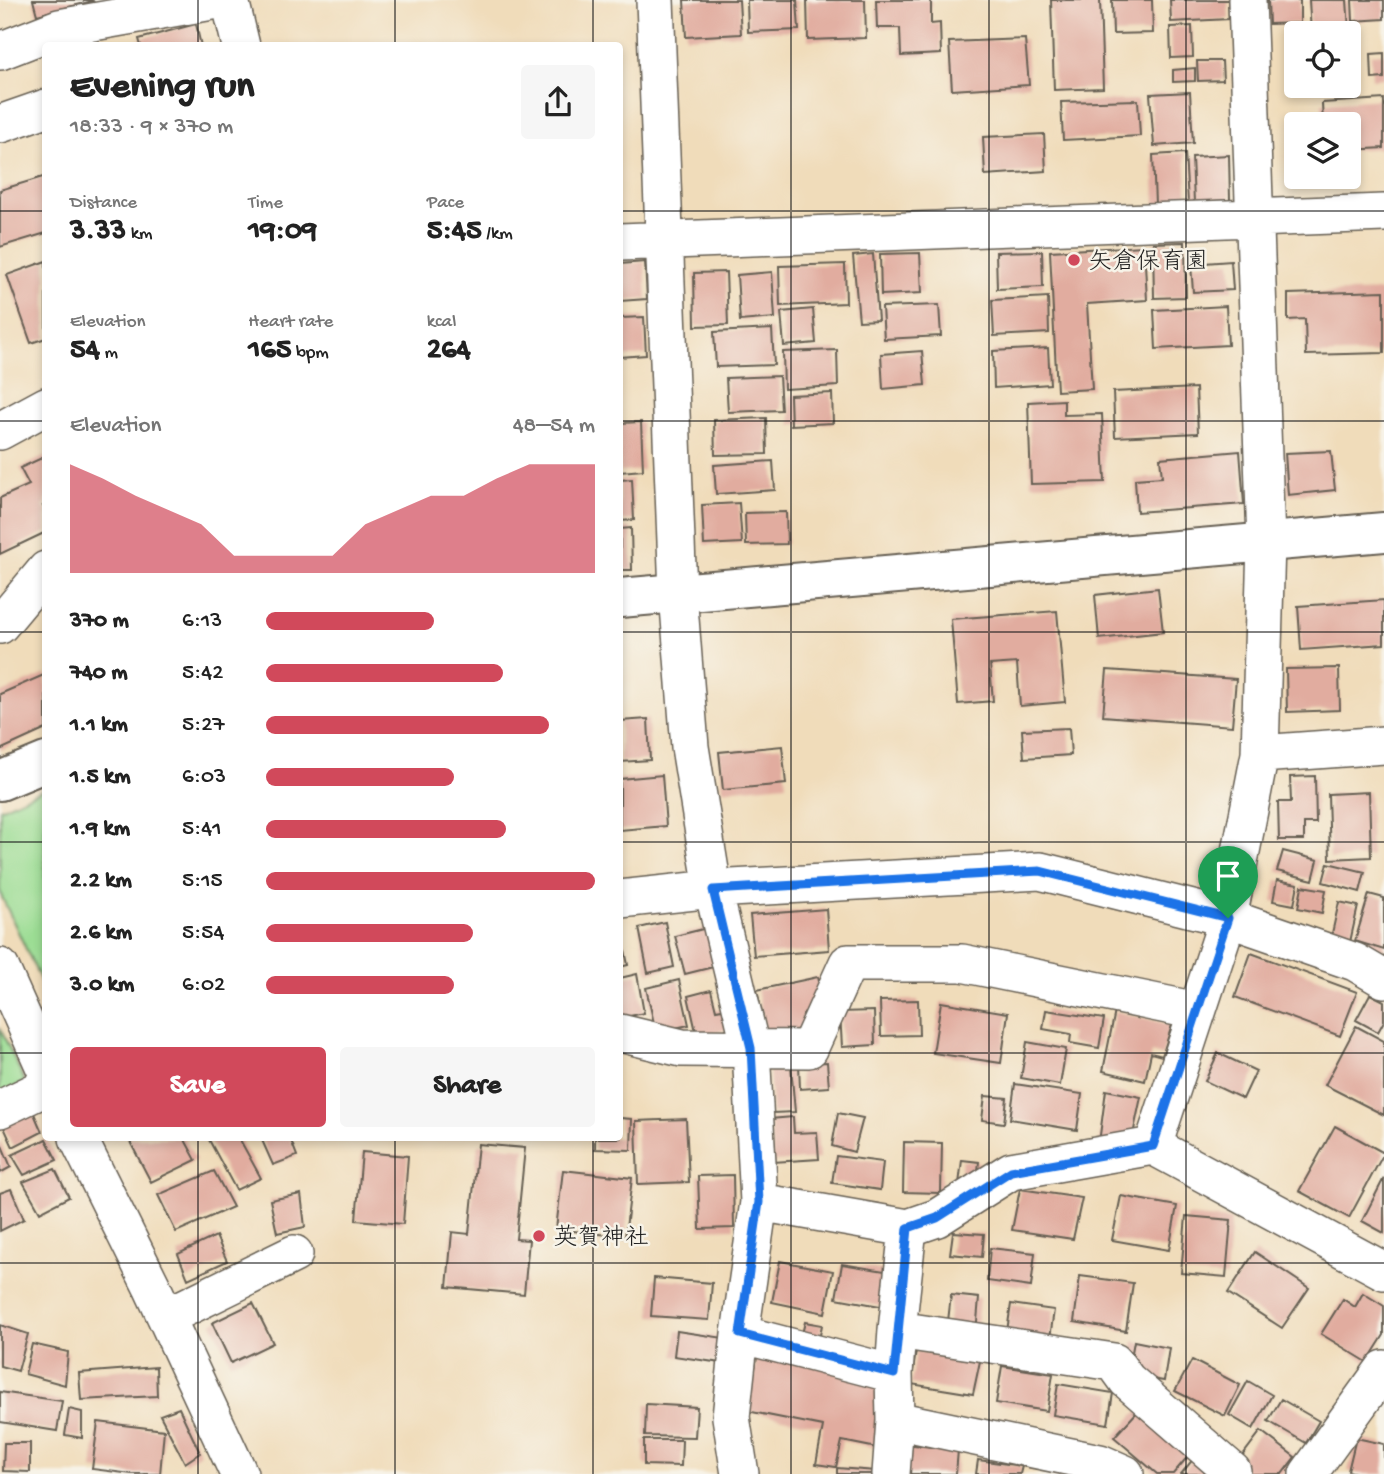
<!DOCTYPE html>
<html lang="en">
<head>
<meta charset="utf-8">
<style>
	:root { --surface:#fff; --page:#f6f6f6; --text:#222; --muted:#767676; --accent:#d1495b }
	body { margin:0; font-family:"Gochi Hand","Klee One",sans-serif; background:var(--page); color:var(--text); height:100vh; display:flex; flex-direction:column; font-size:26px; white-space:nowrap }
	* { box-sizing:border-box; margin:0 }
	p { font-size:23px; color:var(--muted) }
	.icon { flex:none; width:38px; height:38px; fill:none; stroke:currentColor; stroke-width:2; stroke-linecap:round; stroke-linejoin:round }
	.map { position:relative; flex:1; overflow:hidden }
	.panel { position:absolute; left:42px; top:42px; width:581px; height:1099px; display:flex; flex-direction:column; background:var(--surface); border-radius:7px; box-shadow:0 4px 10px #0003 }
	.panel>* { flex:none }
	.fabs { position:absolute; left:1284px; top:21px; display:grid; gap:14px }
	.fabs a { display:grid; place-items:center; width:77px; height:77px; border-radius:7px; background:var(--surface); box-shadow:0 4px 10px #0003; font-size:35px }
	.pin { position:absolute; display:grid; place-items:center; width:60px; height:60px; color:#fff; margin:-72px -30px; border-radius:50% 50% 50% 0; rotate:-45deg; box-shadow:0 0 7px #0007 }
	.pin .icon { rotate:45deg }
	.round { display:grid; place-items:center; flex:none; width:74px; height:74px; border-radius:7px; background:var(--page) }
	.head { display:flex; align-items:center; justify-content:space-between; height:119px; padding:0 28px }
	h1 { font-size:38px; font-weight:700; line-height:52px }
	.stats { display:grid; grid-template-columns:repeat(3,1fr); gap:10px; height:119px; padding:7px 28px }
	.stats div { display:grid; align-content:center }
	.stats b { font-size:30px; font-weight:700 }
	.stats small { font-size:19px; font-weight:400 }
	.stats p { font-size:19px }
	.chart { height:196px; padding:14px 28px }
	.chart p { display:flex; justify-content:space-between }
	.chart svg { width:100%; height:126px; margin-top:7px; fill:var(--accent); opacity:.7 }
	.cta { display:flex; gap:14px; margin-top:auto; padding:14px 28px }
	.cta a { flex:1; height:80px; border-radius:7px; background:var(--accent); color:#fff; font-size:28px; font-weight:700; line-height:80px; text-align:center }
	.cta a+a { background:var(--page); color:var(--text) }
	ul { padding:0 28px; list-style:none; font-size:23px }
	li { display:grid; grid-template-columns:112px 84px 1fr; align-items:center; height:52px }
	li i { height:18px; border-radius:9px; background:var(--accent) }
	.map>svg:first-child { display:block }
	.green { fill:#9cdd94; stroke:#5c7c58; stroke-width:2 }
	.building { fill:#e1ac9f }
	.lines { fill:none; stroke-linecap:round; stroke-linejoin:round }
	.minor-casing { stroke:#665f53; stroke-width:40 }
	.tertiary-casing { stroke:#665f53; stroke-width:42 }
	.minor { stroke:#fff; stroke-width:37 }
	.tertiary { stroke:#fff; stroke-width:38 }
	.route-casing { stroke:#fff; stroke-width:14 }
	.route { stroke:#1a73e8; stroke-width:9 }
	.grid { fill:none; stroke:#1c1c1c; stroke-width:2; stroke-opacity:0.55 }
	.poi-dot { fill:#d1495b; stroke:#f7f3e8; stroke-width:2.5 }
	.labels { text-anchor:middle; stroke-width:5; stroke-linejoin:round; paint-order:stroke }
	.poi-label { font-size:24px; fill:#1c1c1c; stroke:#f7f3e8; text-anchor:start }
</style>
</head>
<body>
<div class="map">
<svg width="1384" height="1474" viewBox="0 0 1384 1474">
	<rect width="100%" height="100%" fill="#f7f3e8"/>
	<filter id="ink" filterUnits="userSpaceOnUse"><feTurbulence type="fractalNoise" baseFrequency=".0143" numOctaves="2"/><feDisplacementMap in="SourceGraphic" scale="14" xChannelSelector="R" yChannelSelector="G"/><feConvolveMatrix kernelMatrix="1 2 1 2 8 2 1 2 1" color-interpolation-filters="sRGB"/></filter>
	<filter id="wash" filterUnits="userSpaceOnUse"><feTurbulence type="fractalNoise" baseFrequency=".00686" numOctaves="4" result="noise"/><feDisplacementMap in="SourceGraphic" scale="28" xChannelSelector="R" yChannelSelector="G"/><feGaussianBlur stdDeviation="1.57" result="paint"/><feColorMatrix in="noise" values="0 0 0 0 0 0 0 0 0 0 0 0 0 0 0 0 0 1.4 0 .05"/><feComposite in="paint" operator="in"/></filter>
	<g filter="url(#wash)">
		<rect width="100%" height="100%" fill="#f0dcba"/>
		<!-- green -->
		<path class="green" d="M45,788V990L0,893V809Z
			M0,1028L25,1082L0,1094Z"/>
		<g id="blocks">
			<!-- building -->
			<path class="building" d="M33,0H92L93,1L37,15Z
				M684,0H739L741,34L686,37Z
				M747,0H797L799,30L748,32Z
				M807,0H865L866,38L808,40Z
				M876,0H931V24L940,23L941,54L901,56L900,28H877Z
				M1051,0H1100L1103,88L1054,90Z
				M1112,0H1152L1153,33L1113,34Z
				M1170,0H1228L1229,19L1171,22Z
				M1268,0H1300V23L1269,24Z
				M1309,0H1347L1349,30L1311,33Z
				M1352,0H1384V19L1353,21Z
				M196,24L201,46H141L139,39Z
				M1192,26L1193,57L1171,58L1170,27Z
				M1025,39L1029,85L952,90L949,42Z
				M1384,53V78L1372,79L1371,54Z
				M1197,61H1222L1223,80L1198,81Z
				M1195,68V81L1173,82V70Z
				M1190,92L1193,143L1154,146L1150,94Z
				M1384,99V148L1349,150V124H1323L1322,103Z
				M1138,100L1140,136L1063,140L1061,102Z
				M1044,134L1046,171L985,175L983,137Z
				M1185,153L1188,203L1155,204L1153,155Z
				M1229,155L1230,200L1194,202L1192,157Z
				M46,176V233L0,247V190Z
				M1185,242L1186,297L1154,298L1153,243Z
				M1144,246L1147,300L1087,304L1092,389L1057,391L1050,251Z
				M1042,251L1043,287L997,289L996,252Z
				M920,253L922,293L881,295L880,254Z
				M873,254L878,320L859,321L853,256Z
				M46,261V338L31,343L7,275Z
				M1231,261L1233,290L1193,292L1191,264Z
				M645,262L647,299L620,301V264Z
				M845,264L846,303L780,306L779,266Z
				M726,272L728,325L695,326L694,273Z
				M772,272L775,318L740,321L737,275Z
				M1384,291V353L1306,355L1305,319L1288,320V294Z
				M1048,297L1049,333L994,336L992,300Z
				M939,305L941,336L884,339L882,307Z
				M1226,306L1228,345L1156,349L1154,310Z
				M813,309L816,343L784,346L781,312Z
				M644,317L646,355L620,357V318Z
				M772,329L774,365L716,367L714,332Z
				M1048,348L1050,384L994,388L993,351Z
				M837,350L838,386L784,389L783,352Z
				M922,351L925,385L883,389L881,354Z
				M779,376L781,410L728,412L726,378Z
				M1196,388L1198,433L1115,437L1113,392Z
				M832,393L833,423L791,425L790,395Z
				M1064,400V415L1102,414L1105,482L1031,484L1028,402Z
				M766,418L767,454L715,455L714,420Z
				M641,422L643,470L620,472V423Z
				M1240,451L1244,504L1137,512L1135,479L1162,477L1160,458Z
				M1331,451L1335,490L1288,495L1285,453Z
				M46,456V505L43,506L46,511V532L0,554V498L29,485L20,468Z
				M773,461L775,490L716,494L714,465Z
				M632,479L634,520L620,521V480Z
				M739,503L742,543L704,545L702,505Z
				M786,512L787,544L746,545L745,513Z
				M631,528L632,570H620V529Z
				M1158,588L1163,632L1099,639L1095,595Z
				M1384,600V644L1301,650L1298,606Z
				M1057,611L1065,702L1020,706L1017,663L990,665L993,701L958,704L951,619Z
				M1339,668L1340,710L1287,712L1286,669Z
				M1107,670L1236,679L1232,726L1103,716Z
				M46,674V729L0,750V694Z
				M648,719L650,760L620,762V721Z
				M1069,728L1071,755L1024,758L1022,730Z
				M782,746L786,784L723,790L719,752Z
				M662,775L666,826L620,830V779Z
				M1315,776L1316,823H1304V840H1279L1278,802H1291L1290,777Z
				M1369,792L1371,857L1330,859L1328,794Z
				M1283,851L1318,860L1313,880L1277,871Z
				M1328,863L1365,872L1360,892L1323,882Z
				M1277,880L1298,884L1294,905L1273,901Z
				M1302,886L1326,890L1322,913L1298,908Z
				M1369,894L1384,898V950L1355,941Z
				M1339,902L1358,906L1350,942L1331,938Z
				M826,909L829,950L754,956L750,915Z
				M665,922L674,967L648,973L639,928Z
				M711,927L721,965L685,974L675,936Z
				M621,931L628,965L620,967V931Z
				M1251,953L1357,992L1340,1036L1235,997Z
				M637,974L644,1013L620,1018V978Z
				M818,977L823,998L816,1012L803,1014L806,1029L767,1038L757,990Z
				M679,980L689,1025L656,1032L646,988Z
				M711,990L716,1010L728,1008L733,1028L697,1036L688,996Z
				M1370,994L1384,1001V1021L1378,1032L1356,1020Z
				M918,1000L919,1035L881,1036L880,1001Z
				M941,1002L1008,1013L1001,1063L933,1053Z
				M1046,1010L1104,1019L1099,1048L1070,1043L1071,1034L1043,1029Z
				M874,1011L875,1045L842,1047L840,1012Z
				M1115,1011L1172,1025L1162,1056L1151,1053L1145,1081L1103,1071Z
				M1356,1026L1384,1041V1115L1325,1085Z
				M1027,1042L1066,1049L1060,1085L1021,1078Z
				M1218,1053L1256,1071L1243,1099L1205,1081Z
				M827,1062L829,1087L800,1089L799,1064Z
				M791,1066L795,1112L772,1113L769,1067Z
				M1015,1084L1082,1094L1077,1130L1010,1119Z
				M1106,1090L1141,1097L1131,1144L1098,1150Z
				M985,1096L1007,1098L1004,1123L982,1120Z
				M32,1109L42,1132L13,1147L2,1123Z
				M838,1113L863,1118L854,1152L832,1146Z
				M793,1117L794,1133L817,1132L819,1159L773,1162L770,1119Z
				M620,1118L632,1119L631,1150L595,1149V1138H620Z
				M686,1119L689,1182L638,1184L636,1121Z
				M1335,1126L1384,1153L1349,1218L1299,1191Z
				M128,1138H184L196,1160L151,1182Z
				M208,1138H239L261,1178L236,1190Z
				M261,1138H290L297,1156L273,1165Z
				M46,1139L57,1160L24,1175L12,1155Z
				M0,1141L11,1167L0,1173Z
				M904,1142L942,1143L941,1193L903,1192Z
				M478,1144L525,1148L516,1239L529,1240L524,1294L447,1287L452,1232L469,1234Z
				M362,1152L408,1156L403,1224L356,1220Z
				M836,1156L883,1162L880,1190L832,1183Z
				M962,1160L979,1162L976,1186L959,1184Z
				M55,1169L69,1197L40,1212L23,1182Z
				M563,1170L632,1178L625,1237L556,1229Z
				M214,1171L233,1207L176,1232L158,1195Z
				M733,1175L734,1228L700,1229L698,1176Z
				M1384,1178V1233L1362,1221Z
				M11,1189L24,1219L0,1231V1193Z
				M1020,1189L1082,1198L1073,1239L1012,1230Z
				M301,1194L305,1227L277,1233L270,1200Z
				M1121,1196L1177,1206L1169,1250L1112,1240Z
				M1186,1216L1231,1220L1226,1277L1181,1273Z
				M953,1232L984,1234L982,1257L950,1254Z
				M216,1236L227,1261L188,1279L178,1254Z
				M990,1248L1035,1253L1031,1287L987,1281Z
				M1255,1252L1309,1288L1282,1328L1228,1293Z
				M780,1261L833,1271L825,1313L772,1302Z
				M842,1264L897,1273L891,1308L836,1298Z
				M1080,1276L1133,1283L1126,1331L1074,1322Z
				M654,1278L712,1283L709,1320L651,1316Z
				M1363,1293L1384,1306V1335L1367,1362L1321,1334L1343,1299L1355,1307Z
				M951,1295L979,1298L976,1333L947,1330Z
				M253,1303L273,1343L231,1363L212,1323Z
				M1011,1304L1054,1310L1049,1345L1006,1338Z
				M805,1322L822,1325L817,1350L799,1346Z
				M0,1325L28,1334L18,1371L0,1366Z
				M677,1331L724,1338L721,1363L674,1356Z
				M1134,1341L1169,1348L1164,1381L1128,1375Z
				M32,1344L68,1352L65,1385L25,1374Z
				M916,1351L980,1361L973,1394L911,1384Z
				M758,1352L891,1378L877,1448L842,1441L836,1467L816,1464L823,1426L747,1411Z
				M1192,1360L1240,1385L1225,1416L1175,1391Z
				M1002,1366L1053,1374L1047,1411L996,1403Z
				M156,1367L157,1396L81,1400L79,1373Z
				M1248,1381L1272,1395L1253,1429L1229,1415Z
				M1058,1384L1113,1393L1108,1424L1053,1415Z
				M0,1392L62,1401L57,1431L0,1422Z
				M1281,1399L1319,1421L1306,1443L1268,1421Z
				M646,1404L697,1407L695,1437L645,1436Z
				M179,1408L200,1453L185,1463L160,1415Z
				M69,1409L82,1412V1438L65,1435Z
				M1139,1410L1190,1454L1173,1474H1157L1114,1437Z
				M98,1422L164,1430L160,1474H132L92,1469Z
				M1261,1431L1295,1457L1282,1474H1249L1236,1464Z
				M1356,1438L1384,1444V1474H1360L1348,1471Z
				M644,1440H682L681,1466L644,1465Z
				M4,1443H30V1472L3,1471Z
				M905,1444L958,1450L956,1474H901Z
				M1198,1453L1217,1474H1181Z
				M978,1460L1022,1466L1020,1474H976Z
				M837,1468L876,1471V1474H837Z"/>
		</g>
	</g>
	<g filter="url(#ink)">
		<use href="#blocks" fill-opacity="0" stroke="#665f53" stroke-width="2"/>
		<g class="lines">
			<defs>
				<path id="minor" d="M230,0L241,46
					M655,0L678,593L690,747L713,889L751,1048L759,1202L740,1334L731,1417L740,1474
					M0,51L59,28L218,0
					M0,124L46,108
					M620,242L1384,213
					M0,431L46,406
					M0,625L46,570
					M1260,754L1384,745
					M620,899L713,889L1040,871L1228,918L1355,962L1384,979
					M0,967L46,1070
					M620,1033L682,1048L809,1049L848,963H962L1197,1011
					M0,1109L46,1087
					M78,1138L152,1287L239,1474
					M1153,1146L1228,918L1260,754L1266,542L1247,0
					M759,1202L908,1228L937,1218L1011,1171L1153,1146L1384,1271
					M166,1317L294,1254
					M897,1330L1114,1362L1127,1380L1232,1471L1230,1474
					M740,1334L894,1374
					M895,1420L1100,1463L1125,1474
					M891,1474L895,1420L894,1374L897,1330L908,1228
					M1308,1474L1384,1369"/>
				<path id="tertiary" d="M620,598L1384,532
					M0,781L46,762"/>
			</defs>
			<!-- minor casing -->
			<use href="#minor" class="minor-casing"/>
			<!-- tertiary casing -->
			<use href="#tertiary" class="tertiary-casing"/>
			<!-- minor -->
			<use href="#minor" class="minor"/>
			<!-- tertiary -->
			<use href="#tertiary" class="tertiary"/>
		</g>
	</g>
	<g class="lines" filter="url(#ink)">
		<defs>
			<path id="route" d="M1040,871L1228,918L1153,1146L1011,1171L937,1218L908,1228L894,1374L740,1334L759,1202L751,1048L713,890Z"/>
		</defs>
		<!-- route casing -->
		<use href="#route" class="route-casing"/>
		<!-- route -->
		<use href="#route" class="route"/>
	</g>
	<!-- grid -->
	<path class="grid" d="M198,0V46M395,0V46M593,0V46M791,0V1474M989,0V1474M1186,0V1474M0,211H46M620,211H1384M0,421H46M620,421H1384M0,632H46M620,632H1384M0,842H46M620,842H1384M0,1053H46M620,1053H1384M198,1138V1474M395,1138V1474M593,1138V1474M0,1263H1384"/>
	<!-- markers -->
	<g class="poi-dot">
		<circle cx="1074" cy="260" r="7"/>
		<circle cx="539" cy="1236" r="7"/>
	</g>
	<g class="labels">
		<!-- poi labels -->
		<g class="poi-label">
			<text x="1088" y="268">矢倉保育園</text>
			<text x="553" y="1244">英賀神社</text>
		</g>
	</g>
</svg>
<div class="fabs">
<a><svg class="icon" aria-label="locate" viewBox="0 0 24 24"><circle cx="12" cy="12" r="6"/><path d="M12 2v4M12 18v4M2 12h4M18 12h4"/></svg></a>
<a><svg class="icon" aria-label="layers" viewBox="0 0 24 24"><path d="M12 4l9 5-9 5-9-5zM3 14l9 5 9-5"/></svg></a>
</div>
<div class="pin" style="left:1228px;top:918px;background:#1e9e55"><svg class="icon" aria-label="arrive" viewBox="0 0 24 24"><path d="M6 21V4h12l-3 4 3 4H6"/></svg></div>
<section class="panel">
<div class="head"><div><h1>Evening run</h1><p>18:33 · 9 × 370 m</p></div><a class="round"><svg class="icon" aria-label="share" viewBox="0 0 24 24"><path d="M12 15V3M7 8l5-5 5 5M5 13v7h14v-7"/></svg></a></div>
<div class="stats">
<div><p>Distance</p><b>3.33<small> km</small></b></div>
<div><p>Time</p><b>19:09</b></div>
<div><p>Pace</p><b>5:45<small> /km</small></b></div>
</div>
<div class="stats">
<div><p>Elevation</p><b>54<small> m</small></b></div>
<div><p>Heart rate</p><b>165<small> bpm</small></b></div>
<div><p>kcal</p><b>264</b></div>
</div>
<div class="chart"><p><span>Elevation</span>48–54 m</p>
<svg viewBox="0 0 160 44" preserveAspectRatio="none"><path d="M0 44V6L10 11L20 17L30 22L40 27L50 38L60 38L70 38L80 38L90 27L100 22L110 17L120 17L130 11L140 6L150 6L160 6V44z"/></svg>
</div>
<ul>
<li><b>370 m</b>6:13<i style="width:51%"></i></li>
<li><b>740 m</b>5:42<i style="width:72%"></i></li>
<li><b>1.1 km</b>5:27<i style="width:86%"></i></li>
<li><b>1.5 km</b>6:03<i style="width:57%"></i></li>
<li><b>1.9 km</b>5:41<i style="width:73%"></i></li>
<li><b>2.2 km</b>5:15<i style="width:100%"></i></li>
<li><b>2.6 km</b>5:54<i style="width:63%"></i></li>
<li><b>3.0 km</b>6:02<i style="width:57%"></i></li>
</ul>
<div class="cta"><a>Save</a><a>Share</a></div>
</section>
</div>
</body>
</html>
